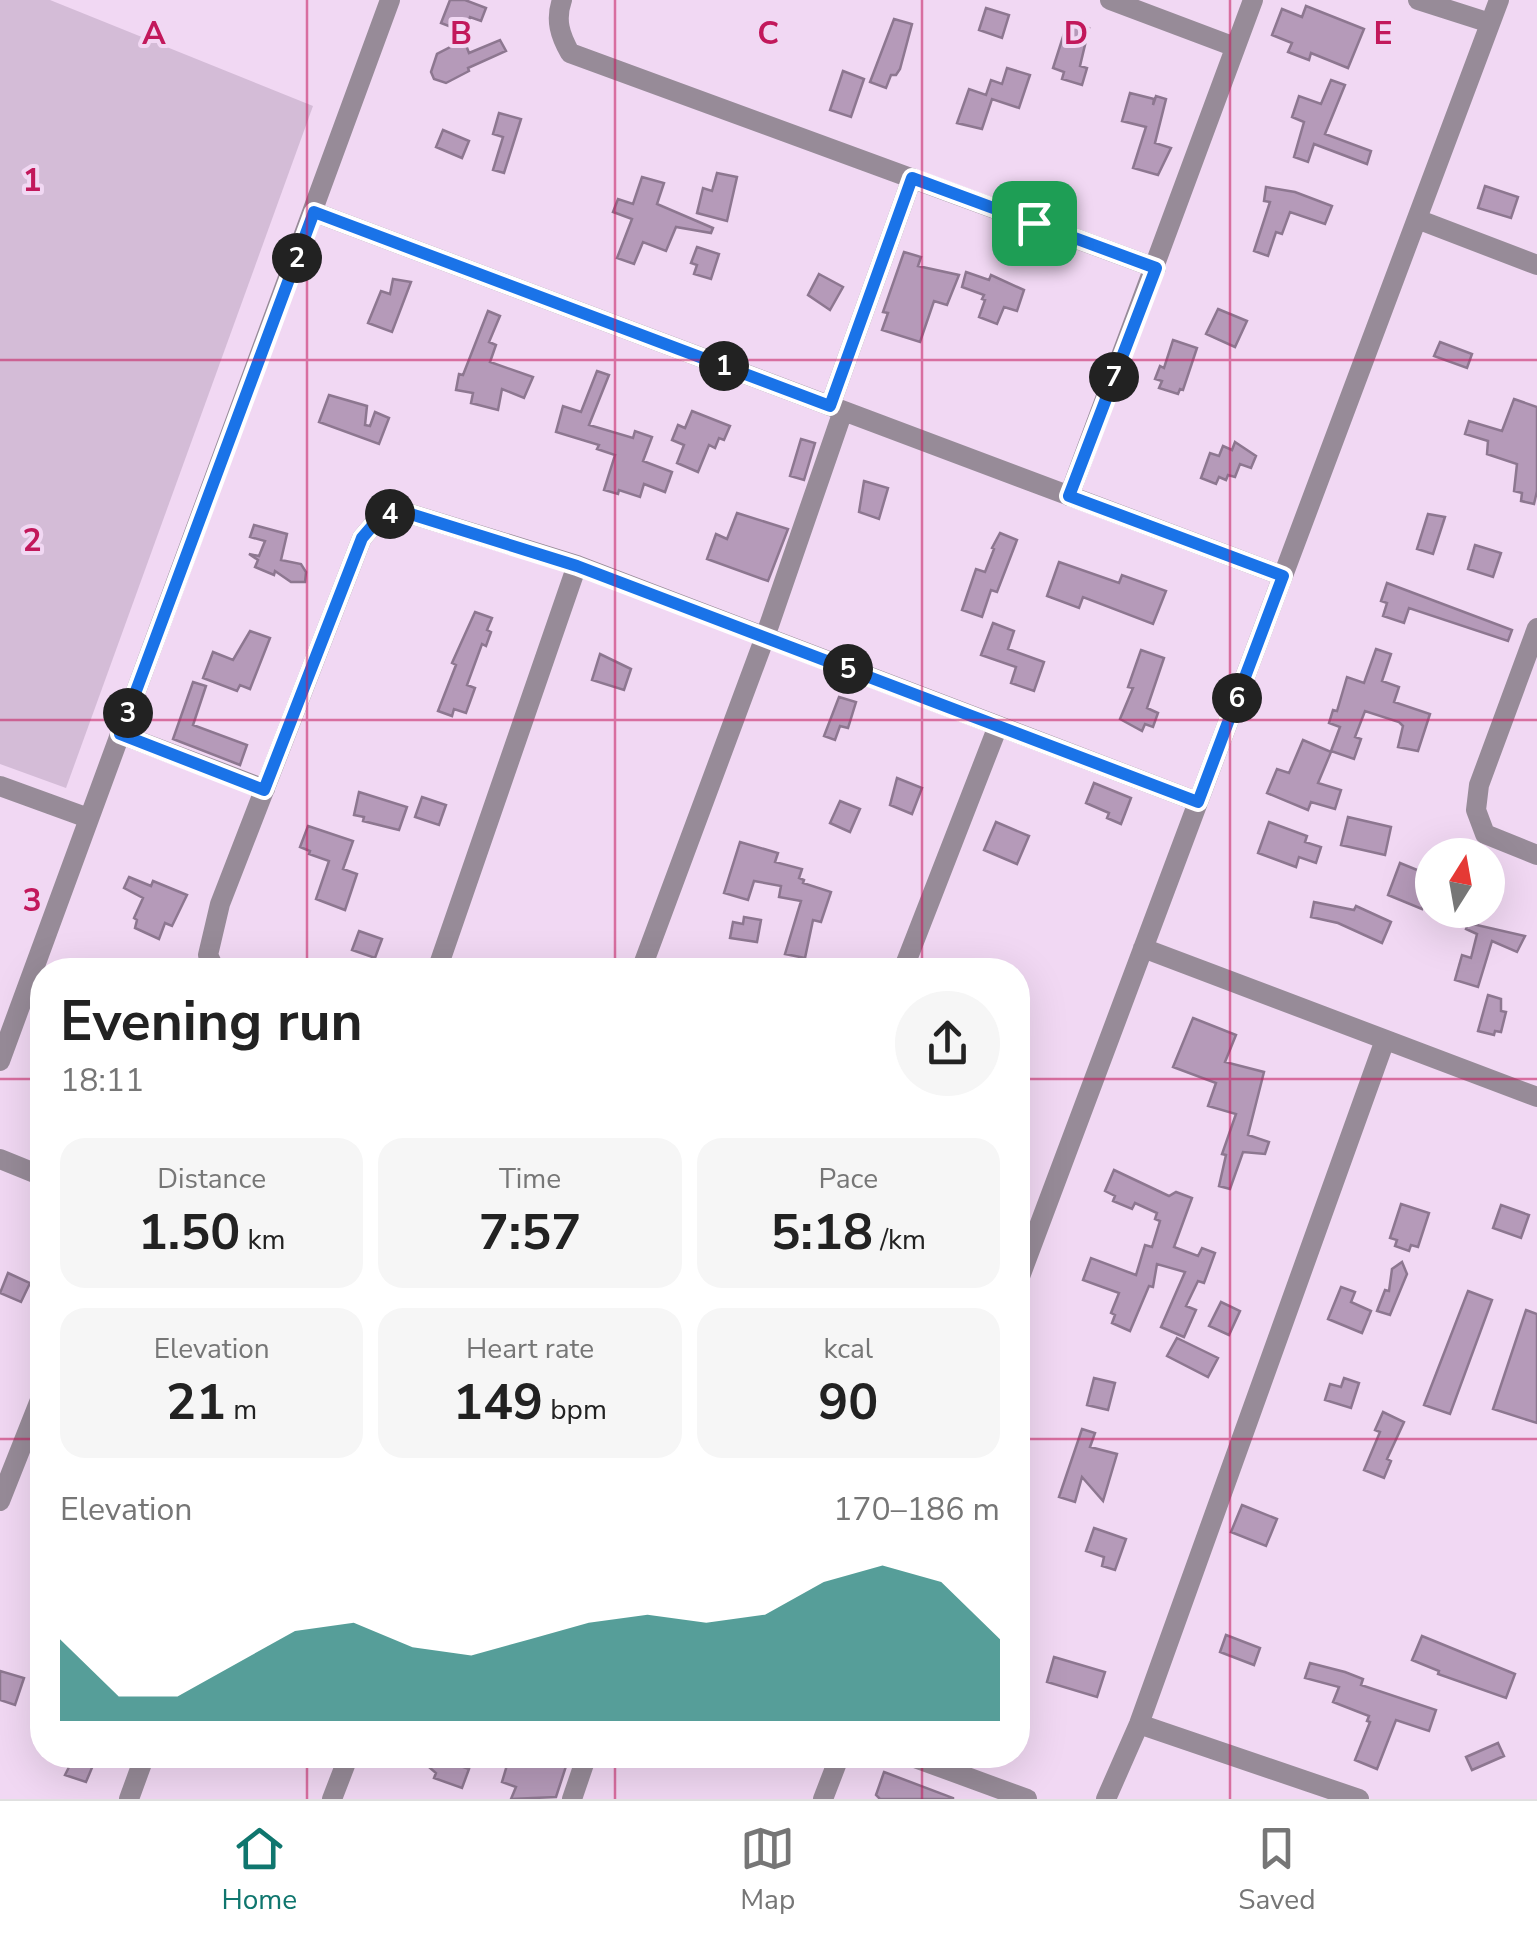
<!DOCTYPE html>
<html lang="en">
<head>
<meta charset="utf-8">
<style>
	:root { --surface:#fff; --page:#f6f6f6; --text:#222; --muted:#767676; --line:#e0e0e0; --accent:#0f766e }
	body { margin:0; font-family:"Nunito Sans",sans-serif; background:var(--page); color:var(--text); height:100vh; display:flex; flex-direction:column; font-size:38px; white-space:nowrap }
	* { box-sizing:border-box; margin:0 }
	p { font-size:32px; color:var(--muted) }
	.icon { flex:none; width:55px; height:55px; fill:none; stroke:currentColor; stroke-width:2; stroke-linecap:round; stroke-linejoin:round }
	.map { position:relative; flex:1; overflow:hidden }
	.side { position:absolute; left:30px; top:958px; width:1000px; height:810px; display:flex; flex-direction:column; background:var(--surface); border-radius:40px; box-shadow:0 10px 40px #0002 }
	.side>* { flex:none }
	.needle { width:65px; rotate:11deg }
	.buttons { position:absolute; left:1415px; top:838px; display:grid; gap:20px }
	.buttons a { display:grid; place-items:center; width:90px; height:90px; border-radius:50%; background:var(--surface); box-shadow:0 10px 40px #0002; font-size:50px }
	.pin { position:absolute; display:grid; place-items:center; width:85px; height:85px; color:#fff; margin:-42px; border-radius:20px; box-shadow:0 5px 15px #0006 }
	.km { position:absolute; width:50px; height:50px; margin:-25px; border-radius:50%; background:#222; color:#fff; font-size:28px; line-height:50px; text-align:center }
	.round { display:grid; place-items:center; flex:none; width:105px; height:105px; border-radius:52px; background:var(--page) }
	.head { display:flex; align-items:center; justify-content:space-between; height:170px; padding:0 30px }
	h1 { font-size:55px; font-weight:700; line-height:75px }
	.stats { display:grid; grid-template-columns:repeat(3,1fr); gap:15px; height:170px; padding:10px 30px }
	.stats div { display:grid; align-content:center; border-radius:25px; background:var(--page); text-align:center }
	.stats b { font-size:50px; font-weight:700 }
	.stats small { font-size:28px; font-weight:400 }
	.stats p { font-size:28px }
	.chart { height:280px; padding:20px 30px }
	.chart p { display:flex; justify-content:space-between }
	.chart svg { width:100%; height:180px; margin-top:10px; fill:var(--accent); opacity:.7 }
	.dock { display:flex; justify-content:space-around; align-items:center; height:140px; border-top:2px solid var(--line); background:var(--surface); font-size:28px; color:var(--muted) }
	.dock a { display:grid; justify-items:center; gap:5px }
	.dock .on { color:var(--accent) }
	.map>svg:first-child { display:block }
	.green { fill:#d4bcd7 }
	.building { fill:#b59ab9; stroke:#8d7790; stroke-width:2.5 }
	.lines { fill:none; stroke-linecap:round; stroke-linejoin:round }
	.minor { stroke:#978b98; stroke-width:20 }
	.route-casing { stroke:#fff; stroke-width:20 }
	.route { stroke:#1a73e8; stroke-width:12 }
	.grid { fill:none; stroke:#c2185b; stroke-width:2.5; stroke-opacity:0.55 }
	.grid-label { font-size:32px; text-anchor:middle; font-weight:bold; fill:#c2185b; stroke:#f1d8f3; stroke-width:8; stroke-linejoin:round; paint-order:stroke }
</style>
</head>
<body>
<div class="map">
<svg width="1537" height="1799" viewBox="0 0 1537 1799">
	<rect width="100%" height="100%" fill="#f1d8f3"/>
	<!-- green -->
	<path class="green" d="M0,0H50L313,106L66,788L0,764Z"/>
	<!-- building -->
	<path class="building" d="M450,0H465L486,8L481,21L470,17L464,32L441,23Z
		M1306,6L1364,29L1348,68L1311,53L1309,60L1288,52L1292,43L1272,35L1282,9L1302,17Z
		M986,8L1009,15L1002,38L979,30Z
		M894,19L912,24L900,69L896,75H891L886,88L870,82Z
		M1068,21L1089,28L1080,66L1087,68L1082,85L1062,79L1064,72L1053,68Z
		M464,40L469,53L500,40L506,51L468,68L469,71L446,83L434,79L431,72L437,54Z
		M1007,68L1030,75L1019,108L992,99L982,129L957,123L969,89L986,95L991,80L1002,84Z
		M843,71L864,79L851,117L830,110Z
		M1331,80L1345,85L1325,134L1371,151L1367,164L1314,144L1308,162L1294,157L1304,122L1292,117L1299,96L1321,104Z
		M1130,93L1154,99L1153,105L1156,96L1166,99L1155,143L1171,148L1158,175L1133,168L1146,127L1122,121Z
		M499,113L521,119L504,173L493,170L503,137L493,134Z
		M443,130L469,141L462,158L436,147Z
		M717,173L737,177L727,221L697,213L703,188L712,191Z
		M642,177L664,183L657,204L713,228L711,233L676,227L666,251L643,242L634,264L617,258L632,219L613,212L618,199L633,204Z
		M1485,186L1518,197L1511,218L1478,208Z
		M1266,187L1295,192L1332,206L1325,224L1290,212L1282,234L1276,232L1268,256L1254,251L1270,202L1264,201Z
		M697,247L719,254L711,279L694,274L697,265L691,263Z
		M904,252L921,257L918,266L959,275L947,305L934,301L920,342L882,330L888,313L883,312Z
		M966,272L989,280L991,275L1024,290L1017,311L1004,307L997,324L979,317L985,300L982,299L984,295L962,287Z
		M819,274L843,287L830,310L808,295Z
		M393,279L411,282L392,332L368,323L381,291L390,294Z
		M1218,309L1247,321L1235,347L1206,334Z
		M488,311L500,316L489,342L496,345L490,362L533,377L524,398L502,389L498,410L471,403L473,393L456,390L459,374L463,375Z
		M1173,340L1197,348L1183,390L1180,389L1178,394L1159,388L1162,381L1155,379L1160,366L1164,368Z
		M1440,342L1472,354L1467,368L1434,356Z
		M597,371L609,375L589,425L633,438L635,431L652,437L643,461L672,472L665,492L644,484L640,497L619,490L618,494L604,490L615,455L597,449L599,445L556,432L563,406L581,412Z
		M329,395L367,406L365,425L370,426L375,412L389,418L379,444L319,422Z
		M1514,399L1537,407V491L1534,504L1521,501L1522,493L1514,491L1517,464L1487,454L1488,441L1465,434L1469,421L1502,431Z
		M692,411L730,426L724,440L719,438L715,448L709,445L698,472L677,463L684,445L672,440L678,425L685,428Z
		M801,439L815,443L804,480L790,476Z
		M1235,442L1256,456L1251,468L1240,464L1235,477L1228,475L1226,480L1219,477L1216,484L1201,478L1210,453L1219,456L1223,446L1232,450Z
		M864,481L888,488L879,519L859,512Z
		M737,513L788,529L768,581L707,559L716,534L727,539Z
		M1428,514L1445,517L1433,554L1417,549Z
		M254,525L287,534L281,560L301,564L306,572L305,582H291L275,571L274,575L255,567L258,560L249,554L259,556L265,541L250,537Z
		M1000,533L1017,540L997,592L991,590L982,617L962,610L976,569L985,572L994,549L992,548Z
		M1475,545L1501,553L1493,577L1468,569Z
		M1059,562L1119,583L1122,575L1166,591L1153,624L1083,597L1079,608L1047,596Z
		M1387,583L1512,630L1508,641L1409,608L1404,623L1383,616L1387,603L1381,601Z
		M475,612L492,618L487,630L491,632L486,646L482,644L467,685L475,688L466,713L454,709L452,716L438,711L456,665L452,663Z
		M993,623L1014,631L1008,649L1044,662L1034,691L1011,683L1016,667L981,655Z
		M250,631L270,638L250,689L240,685L237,691L203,678L213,652L233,660Z
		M1376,649L1391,654L1382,681L1399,687L1394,702L1430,714L1418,751L1398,747L1403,726L1399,722L1365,711L1355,737L1361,739L1354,759L1331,751L1340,727L1329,723L1333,710L1337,711L1347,677L1364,683Z
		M1141,650L1164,658L1147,708L1158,713L1153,727L1145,724L1142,731L1120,719L1133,688L1128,687Z
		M600,654L631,669L624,690L592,680Z
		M193,682L206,686L193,725L247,745L240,765L173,739Z
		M839,697L856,702L848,728L840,726L835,740L824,736Z
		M1303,740L1331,752L1318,783L1341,790L1335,809L1311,802L1308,810L1267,793L1277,769L1289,773Z
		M897,778L922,788L912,814L890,805Z
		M1094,783L1131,798L1121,824L1107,818L1109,813L1086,803Z
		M359,792L407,807L399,830L363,821L364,817L354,815Z
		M422,797L446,805L439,825L415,817Z
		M840,801L860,809L850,832L830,823Z
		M1348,817L1391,827L1385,855L1341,845Z
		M996,822L1029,836L1017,864L984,850Z
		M1269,822L1307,836L1305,842L1321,847L1316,863L1299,857L1296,867L1258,853Z
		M308,826L353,841L343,869L357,874L345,910L316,899L329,861L309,854L310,851L300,847Z
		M740,842L778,853L775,862L802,869L799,878L804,880L803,883L831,892L821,922L813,920L805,958L785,954L801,901L779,897L781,886L754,881L748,900L724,893Z
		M1400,863L1432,876L1422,909L1388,895Z
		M129,877L151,886L153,881L187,895L172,926L165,923L159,939L135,928L137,920L134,918L143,898L124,888Z
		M1314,902L1354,910L1356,906L1391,922L1382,943L1338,923L1311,917Z
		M744,917L761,920L757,942L730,938L733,922L743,924Z
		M1468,923L1525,936L1517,952L1492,941L1478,987L1455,980L1462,955L1471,958L1477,934L1466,929Z
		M359,931L382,939L375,958L352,950Z
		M1488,995L1501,999V1011L1506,1012L1501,1032L1495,1031L1494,1035L1478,1031Z
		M1193,1018L1236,1035L1225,1062L1264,1072L1248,1135L1269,1142L1265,1154L1243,1152L1230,1189L1219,1186L1226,1155L1222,1154L1236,1114L1208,1106L1216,1083L1173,1067Z
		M1114,1170L1169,1196L1176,1192L1192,1198L1174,1247L1198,1256L1202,1248L1215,1253L1204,1283L1198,1281L1186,1306L1196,1310L1184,1337L1161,1327L1185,1272L1157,1264L1153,1287L1149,1286L1130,1331L1112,1323L1115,1315L1111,1313L1119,1293L1083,1280L1091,1258L1136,1275L1145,1245L1152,1247L1160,1221L1155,1219L1157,1213L1135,1203L1132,1209L1113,1201L1115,1196L1105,1191Z
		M1401,1204L1429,1213L1418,1247L1411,1245L1409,1251L1395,1246L1397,1240L1390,1238Z
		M1501,1205L1529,1215L1521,1238L1493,1228Z
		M1402,1262L1407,1274L1390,1315L1377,1311L1385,1290L1389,1291L1392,1269Z
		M8,1273L30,1283L21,1302L0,1293Z
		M1341,1287L1355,1292L1351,1302L1371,1311L1362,1333L1328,1319Z
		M1468,1291L1492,1300L1450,1414L1424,1405Z
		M1221,1302L1240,1311L1229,1335L1209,1326Z
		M1526,1310L1537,1314V1423L1493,1409Z
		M1177,1338L1218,1358L1208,1377L1167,1356Z
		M1094,1378L1115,1383L1108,1410L1087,1405Z
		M1344,1378L1359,1383L1351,1408L1325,1400L1330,1384L1341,1387Z
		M1383,1412L1404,1422L1387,1459L1391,1461L1384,1478L1364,1470L1380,1432L1375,1430Z
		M1082,1429L1095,1433L1090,1447L1117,1454L1103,1501L1082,1477L1075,1502L1059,1497Z
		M1242,1505L1277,1519L1266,1546L1231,1532Z
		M1094,1528L1126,1539L1115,1570L1102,1566L1104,1557L1086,1551Z
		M1226,1635L1260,1648L1254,1665L1220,1652Z
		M1422,1636L1515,1674L1506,1698L1438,1674L1439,1671L1412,1660Z
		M1054,1657L1105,1672L1097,1697L1047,1682Z
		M1310,1663L1345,1672L1363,1679L1361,1685L1436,1710L1429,1731L1396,1720L1377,1769L1355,1760L1370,1722L1367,1721L1369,1716L1333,1702L1339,1687L1305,1678Z
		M0,1671L24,1678L15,1705L0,1700Z
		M1498,1743L1504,1756L1472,1770L1466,1757Z
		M75,1755L96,1758L86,1782L65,1775Z
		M415,1755H444L454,1759L452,1763L469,1769L462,1788L434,1778L436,1773Z
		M510,1755L569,1757L556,1797L511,1799L516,1787L502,1782Z
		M884,1772L953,1798V1799H880L876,1795Z"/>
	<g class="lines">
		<!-- minor -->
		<path class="minor" d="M562,0C555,20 560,35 570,53L1156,268
			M1110,0L1235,47
			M1418,0L1490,23
			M314,212L1283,576
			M1417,219L1537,265
			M830,406L912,178
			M1069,496L1253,0
			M1537,628L1479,785L1476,810L1485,834L1537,855
			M120,734L265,789
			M0,786L88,818
			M1143,948L1537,1097
			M215,970L208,955L220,904L362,538L380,517L401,511L577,565L1198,802
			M437,970L577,565
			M641,970L765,637L843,411
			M903,970L998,726
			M0,1061L390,0
			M0,1159L42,1176
			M1018,1282L1499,0
			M0,1501L42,1395
			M1139,1724L1359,1799
			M907,1755L1027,1799
			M129,1799L145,1755
			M332,1799L349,1755
			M572,1799L587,1755
			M823,1799L840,1755
			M1106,1799L1139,1724L1385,1040"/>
	</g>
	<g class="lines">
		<defs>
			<path id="route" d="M912,178L1156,268L1069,496L1283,576L1198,802L577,566L401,511L380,517L362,538L264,790L120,734L314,212L830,406Z"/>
		</defs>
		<!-- route casing -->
		<use href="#route" class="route-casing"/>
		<!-- route -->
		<use href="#route" class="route"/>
	</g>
	<!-- grid -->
	<path class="grid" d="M307,0V970M615,0V970M922,0V970M1230,0V1799M0,360H1537M0,720H1537M0,1079H42M1018,1079H1537M0,1439H42M1018,1439H1537M307,1755V1799M615,1755V1799M922,1755V1799"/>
	<g class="grid-label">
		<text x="154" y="44">A</text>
		<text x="461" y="44">B</text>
		<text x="768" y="44">C</text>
		<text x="1076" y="44">D</text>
		<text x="1383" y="44">E</text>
		<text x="32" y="191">1</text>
		<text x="32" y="551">2</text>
		<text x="32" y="911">3</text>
	</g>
</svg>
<div class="buttons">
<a><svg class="needle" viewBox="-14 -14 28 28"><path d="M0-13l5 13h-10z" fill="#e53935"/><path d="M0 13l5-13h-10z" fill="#767676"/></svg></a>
</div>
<div class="pin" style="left:1034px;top:223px;background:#1e9e55"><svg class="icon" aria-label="arrive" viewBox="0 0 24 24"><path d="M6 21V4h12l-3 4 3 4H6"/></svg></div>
<b class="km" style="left:724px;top:366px">1</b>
<b class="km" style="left:297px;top:258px">2</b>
<b class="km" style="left:128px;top:713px">3</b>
<b class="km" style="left:390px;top:514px">4</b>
<b class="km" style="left:848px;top:669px">5</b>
<b class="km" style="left:1237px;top:698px">6</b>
<b class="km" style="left:1114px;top:377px">7</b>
<section class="side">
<div class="head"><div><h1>Evening run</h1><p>18:11</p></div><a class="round"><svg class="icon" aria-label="share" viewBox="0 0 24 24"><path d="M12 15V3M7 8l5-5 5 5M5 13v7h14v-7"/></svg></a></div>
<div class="stats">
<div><p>Distance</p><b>1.50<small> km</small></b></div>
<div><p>Time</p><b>7:57</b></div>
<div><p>Pace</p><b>5:18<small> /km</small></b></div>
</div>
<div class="stats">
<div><p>Elevation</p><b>21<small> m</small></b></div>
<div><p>Heart rate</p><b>149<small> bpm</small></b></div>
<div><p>kcal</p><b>90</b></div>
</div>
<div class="chart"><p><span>Elevation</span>170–186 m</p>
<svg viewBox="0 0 160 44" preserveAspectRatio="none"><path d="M0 44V24L10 38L20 38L30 30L40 22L50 20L60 26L70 28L80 24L90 20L100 18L110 20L120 18L130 10L140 6L150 10L160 24V44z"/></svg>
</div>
</section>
</div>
<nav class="dock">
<a class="on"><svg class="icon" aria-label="home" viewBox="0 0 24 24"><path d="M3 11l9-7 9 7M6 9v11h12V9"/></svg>Home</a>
<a><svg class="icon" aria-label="map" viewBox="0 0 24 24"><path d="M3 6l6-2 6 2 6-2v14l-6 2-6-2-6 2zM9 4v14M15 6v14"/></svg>Map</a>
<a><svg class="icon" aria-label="saved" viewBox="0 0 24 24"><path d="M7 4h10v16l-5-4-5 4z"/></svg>Saved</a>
</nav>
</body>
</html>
